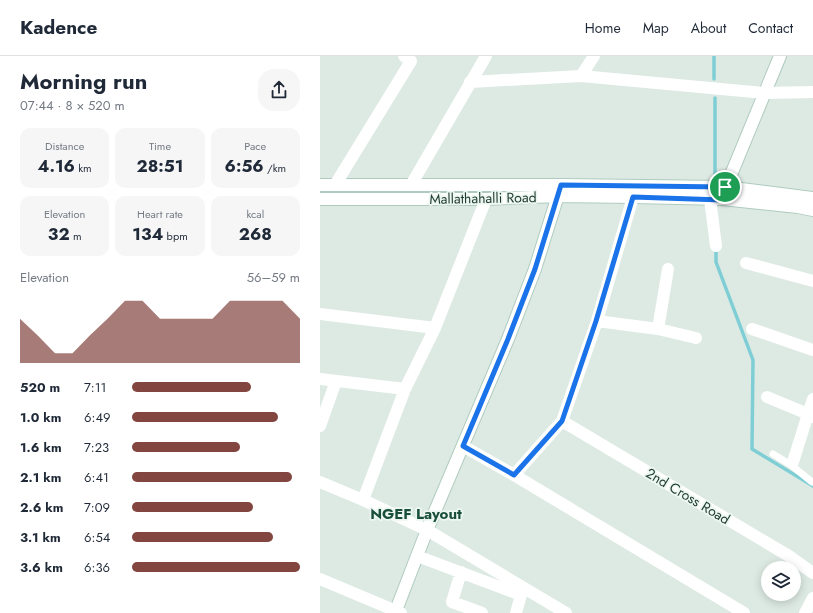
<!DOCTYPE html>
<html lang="en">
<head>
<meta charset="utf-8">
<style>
	:root { --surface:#fff; --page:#f6f6f7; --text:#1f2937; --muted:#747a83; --line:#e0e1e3; --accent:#82453f }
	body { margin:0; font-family:Jost,sans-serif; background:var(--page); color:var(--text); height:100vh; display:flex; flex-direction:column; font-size:15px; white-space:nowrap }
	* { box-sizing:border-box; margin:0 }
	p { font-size:13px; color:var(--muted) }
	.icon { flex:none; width:22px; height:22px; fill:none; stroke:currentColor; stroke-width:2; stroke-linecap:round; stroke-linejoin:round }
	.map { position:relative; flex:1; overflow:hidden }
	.details { display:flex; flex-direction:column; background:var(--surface); width:320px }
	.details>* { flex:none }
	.controls { position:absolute; left:441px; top:505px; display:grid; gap:8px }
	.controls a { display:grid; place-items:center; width:40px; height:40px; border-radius:50%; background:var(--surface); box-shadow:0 2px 10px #0003; font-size:20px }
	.pin { position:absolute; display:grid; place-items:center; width:34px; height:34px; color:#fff; margin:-17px; border:2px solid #fff; border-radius:50%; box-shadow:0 1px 4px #0007 }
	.round { display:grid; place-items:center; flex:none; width:42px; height:42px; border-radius:16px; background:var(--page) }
	.overview { display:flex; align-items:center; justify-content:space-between; height:68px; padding:0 20px }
	h1 { font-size:22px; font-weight:700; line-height:30px }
	.metrics { display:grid; grid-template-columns:repeat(3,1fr); gap:6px; height:68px; padding:4px 20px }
	.metrics div { display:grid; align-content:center; border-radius:10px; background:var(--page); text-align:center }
	.metrics b { font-size:17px; font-weight:700 }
	.metrics small { font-size:11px; font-weight:400 }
	.metrics p { font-size:11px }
	.chart { height:112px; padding:8px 20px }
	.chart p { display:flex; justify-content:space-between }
	.chart svg { width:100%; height:72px; margin-top:4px; fill:var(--accent); opacity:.7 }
	ul { padding:0 20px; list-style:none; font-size:13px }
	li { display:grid; grid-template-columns:64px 48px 1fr; align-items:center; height:30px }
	li i { height:10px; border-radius:5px; background:var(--accent) }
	header { display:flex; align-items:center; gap:24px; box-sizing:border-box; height:56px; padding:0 20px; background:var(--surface); border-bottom:1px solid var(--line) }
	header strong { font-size:19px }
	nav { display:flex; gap:22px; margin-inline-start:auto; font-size:14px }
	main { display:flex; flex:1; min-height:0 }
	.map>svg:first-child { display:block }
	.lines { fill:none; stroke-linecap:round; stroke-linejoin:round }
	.stream { stroke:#7fced5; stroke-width:3.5 }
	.secondary-casing { stroke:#afcbbf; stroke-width:14 }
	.lane { stroke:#fff; stroke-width:7 }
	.street { stroke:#fff; stroke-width:12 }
	.secondary { stroke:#fff; stroke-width:12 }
	.route-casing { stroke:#fff; stroke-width:8 }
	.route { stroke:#1a73e8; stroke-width:5 }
	.labels { text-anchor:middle; stroke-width:3.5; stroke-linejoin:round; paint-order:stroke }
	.street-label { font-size:14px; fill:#1e3a31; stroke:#edf7f1 }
	.neighbourhood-label { font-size:15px; font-weight:bold; fill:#194e3d; stroke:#edf7f1 }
</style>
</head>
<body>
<header>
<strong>Kadence</strong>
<nav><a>Home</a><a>Map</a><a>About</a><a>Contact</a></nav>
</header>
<main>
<section class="details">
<div class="overview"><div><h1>Morning run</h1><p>07:44 · 8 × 520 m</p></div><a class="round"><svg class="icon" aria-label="share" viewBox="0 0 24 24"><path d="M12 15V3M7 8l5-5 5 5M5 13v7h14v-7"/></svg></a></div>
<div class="metrics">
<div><p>Distance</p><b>4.16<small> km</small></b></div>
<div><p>Time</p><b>28:51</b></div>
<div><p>Pace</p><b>6:56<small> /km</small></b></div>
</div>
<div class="metrics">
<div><p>Elevation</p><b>32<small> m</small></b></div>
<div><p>Heart rate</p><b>134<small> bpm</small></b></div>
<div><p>kcal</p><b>268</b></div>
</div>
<div class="chart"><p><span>Elevation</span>56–59 m</p>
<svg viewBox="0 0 160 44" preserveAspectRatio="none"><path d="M0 44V17L10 27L20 38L30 38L40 27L50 17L60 6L70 6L80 17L90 17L100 17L110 17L120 6L130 6L140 6L150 6L160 17V44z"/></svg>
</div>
<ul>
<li><b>520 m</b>7:11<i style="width:71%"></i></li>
<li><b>1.0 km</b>6:49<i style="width:87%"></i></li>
<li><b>1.6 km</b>7:23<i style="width:64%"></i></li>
<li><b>2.1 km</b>6:41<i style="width:95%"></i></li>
<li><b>2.6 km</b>7:09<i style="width:72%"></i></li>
<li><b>3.1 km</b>6:54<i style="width:84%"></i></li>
<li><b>3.6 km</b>6:36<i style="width:100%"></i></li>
</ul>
</section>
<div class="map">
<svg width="493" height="557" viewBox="0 0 493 557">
	<rect width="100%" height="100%" fill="#ddeae3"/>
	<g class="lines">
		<!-- stream -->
		<path class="stream" d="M394,0V23
			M395,42V125
			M396,191V206L433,304L432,393L493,430"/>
		<defs>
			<path id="secondary" d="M0,129H241L405,131L493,142
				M403,138L460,0
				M0,143H166L238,140L313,141L402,143L478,151L493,154
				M75,557L107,474L188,283L215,213L240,133"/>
		</defs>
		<!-- secondary casing -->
		<use href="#secondary" class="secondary-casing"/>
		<!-- lane -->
		<path class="lane" d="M453,398L471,409L492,426"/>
		<!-- street -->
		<path class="street" d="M261,20L274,0
			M150,26L261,20L445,37L493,36
			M15,129L91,5L84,0
			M91,129L166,0
			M390,143L396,190
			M426,207L493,225
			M0,258L115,272L166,143
			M277,265L338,273L376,282
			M115,272L85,333L43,444L107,474L246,557
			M338,273L348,213
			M432,273L493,294
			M0,323L85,333
			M447,341L488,358L493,343
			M242,365L469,500L493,517
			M0,370L16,325
			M143,390L194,419L424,557
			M473,406L488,358L493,361
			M194,419L242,365L277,265L313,141
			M0,426L43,444
			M97,500L201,539L196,557
			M141,516L132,546L162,557
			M0,523L81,557
			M485,557L493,542"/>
		<!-- secondary -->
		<use href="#secondary" class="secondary"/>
	</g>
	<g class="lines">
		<defs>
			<path id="route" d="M241,129L405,131L402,144L313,141L276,265L242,365L194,419L143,390L188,283L215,213Z"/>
		</defs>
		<!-- route casing -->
		<use href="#route" class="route-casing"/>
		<!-- route -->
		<use href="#route" class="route"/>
	</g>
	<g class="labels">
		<!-- street labels -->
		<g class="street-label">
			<text transform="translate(163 142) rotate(-1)" y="5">Mallathahalli Road</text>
			<text transform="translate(368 440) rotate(31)" y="5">2nd Cross Road</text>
		</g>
		<!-- neighbourhood labels -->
		<g class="neighbourhood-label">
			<text x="96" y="463">NGEF Layout</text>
		</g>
	</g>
</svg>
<div class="controls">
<a><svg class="icon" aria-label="layers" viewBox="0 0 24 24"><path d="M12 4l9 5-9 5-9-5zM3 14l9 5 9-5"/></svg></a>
</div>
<div class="pin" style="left:405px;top:131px;background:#1e9e55"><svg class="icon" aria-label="arrive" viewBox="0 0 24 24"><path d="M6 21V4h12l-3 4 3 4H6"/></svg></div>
</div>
</main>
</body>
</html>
